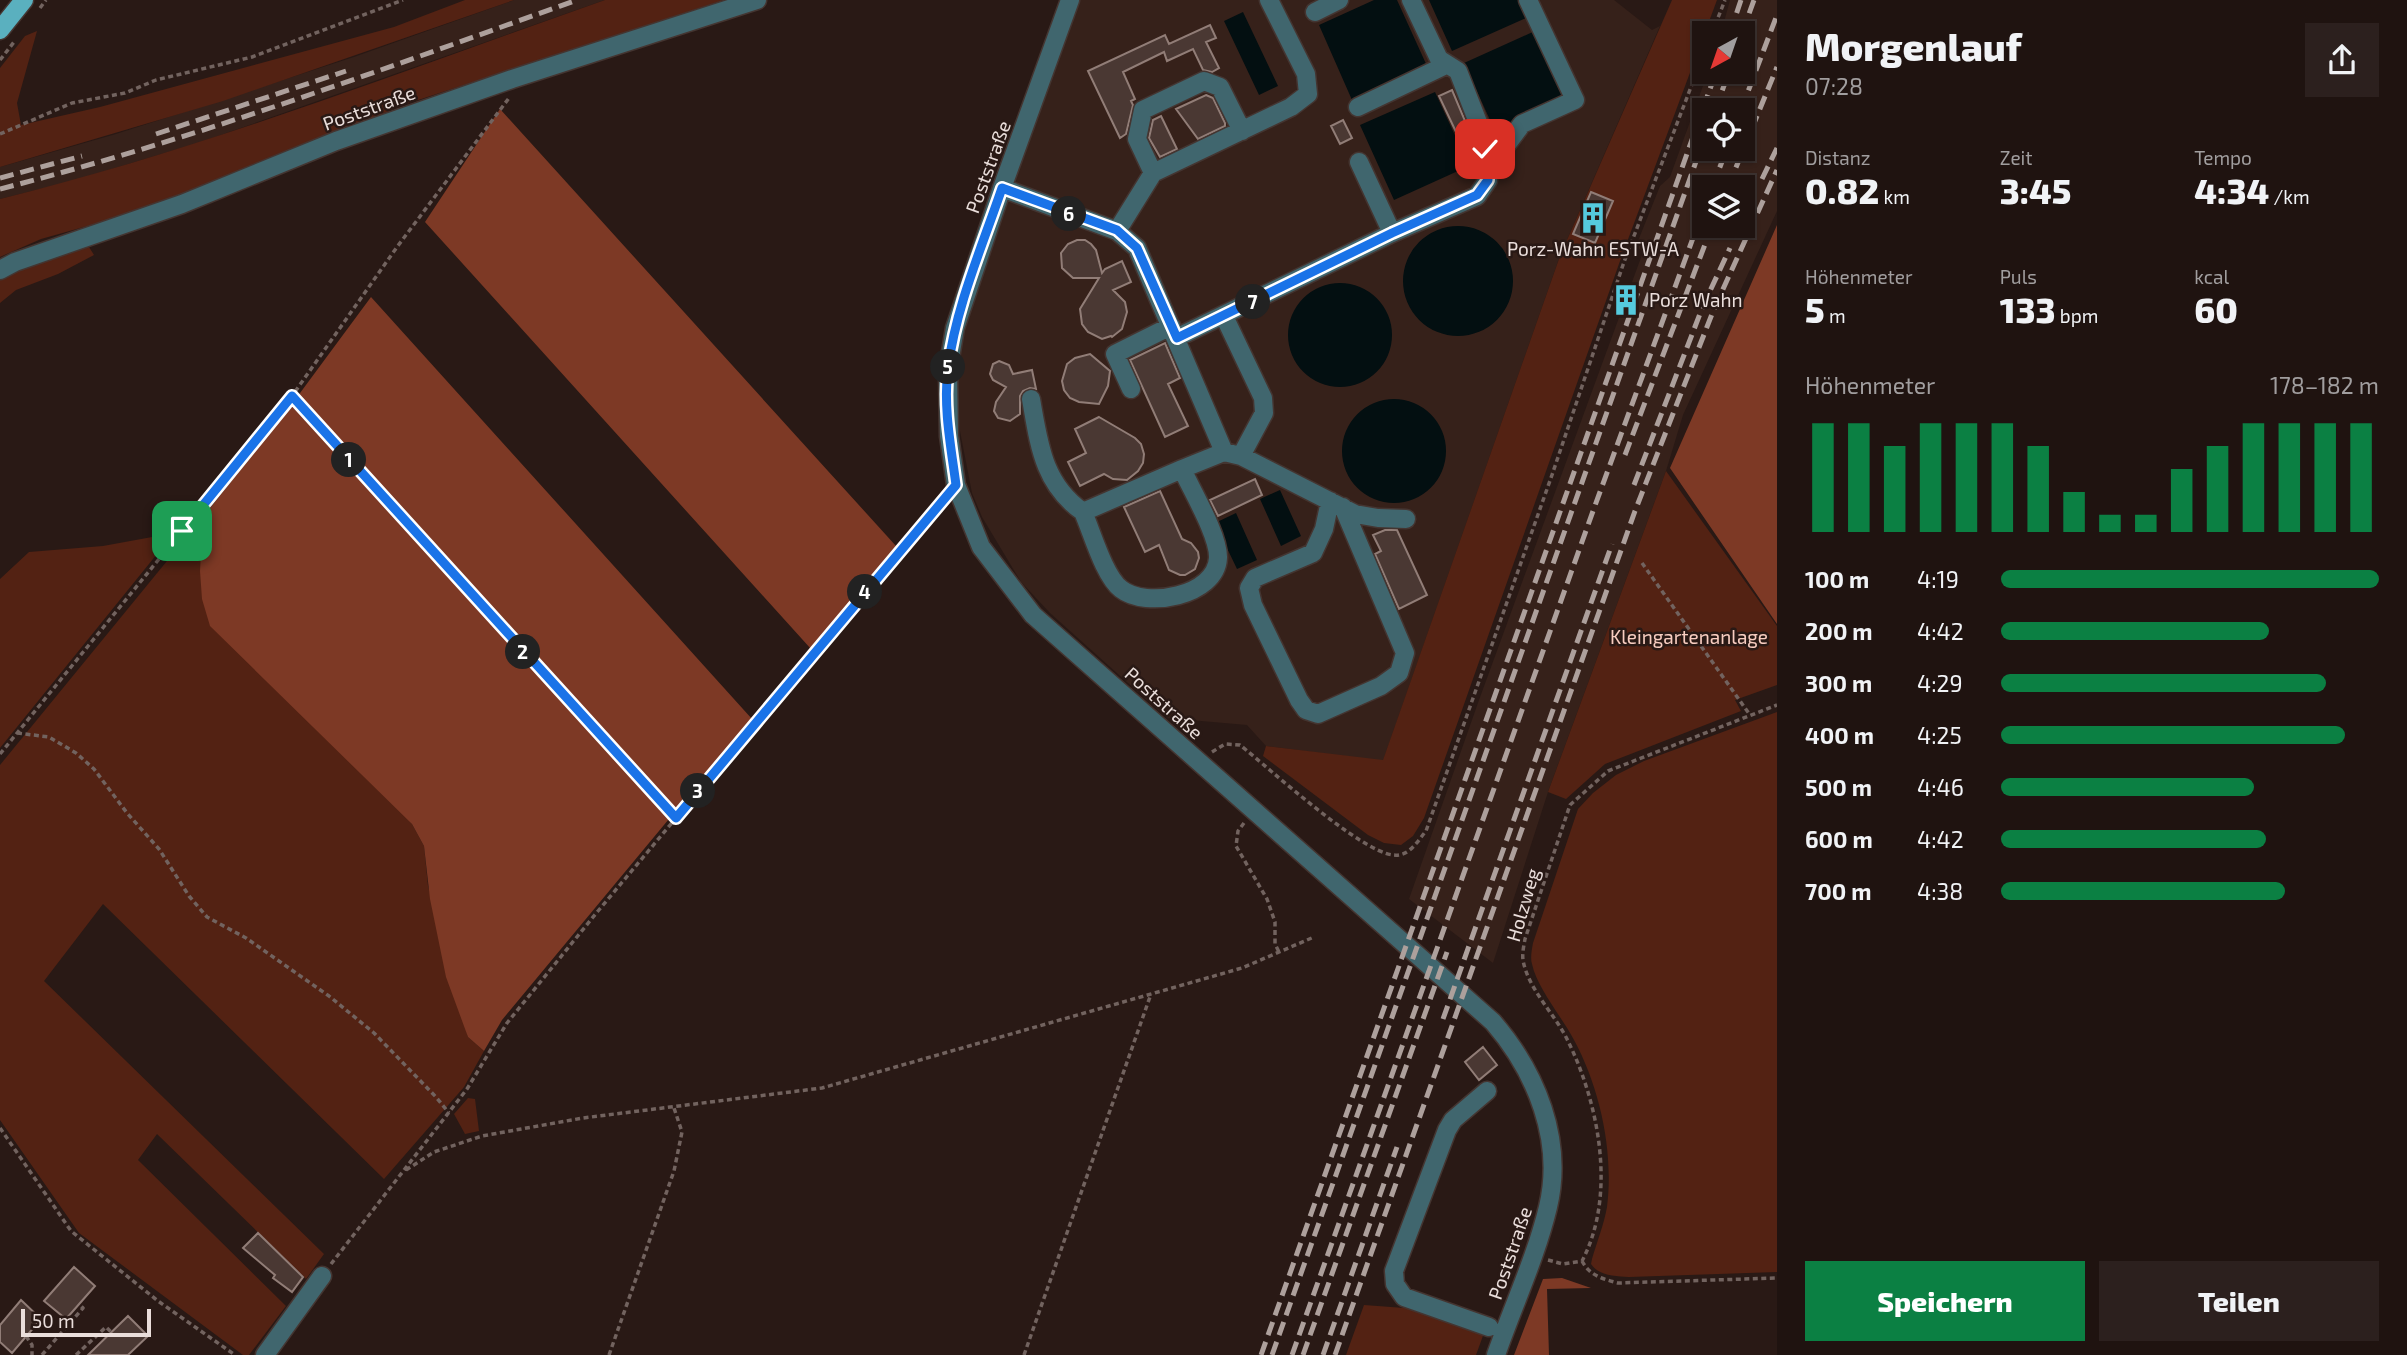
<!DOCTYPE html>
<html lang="de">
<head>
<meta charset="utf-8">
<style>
	:root { --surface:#1f1310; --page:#2c201e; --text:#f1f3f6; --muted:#a19e9f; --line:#3c3230; --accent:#0b8043 }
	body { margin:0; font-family:"Exo 2",sans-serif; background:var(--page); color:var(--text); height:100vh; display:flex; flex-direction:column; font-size:26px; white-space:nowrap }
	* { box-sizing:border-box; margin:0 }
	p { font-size:23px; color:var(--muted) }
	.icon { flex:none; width:38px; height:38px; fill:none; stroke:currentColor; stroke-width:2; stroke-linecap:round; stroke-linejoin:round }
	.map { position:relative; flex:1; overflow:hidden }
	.side { display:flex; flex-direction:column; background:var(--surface); width:630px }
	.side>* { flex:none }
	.needle { width:46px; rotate:220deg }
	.buttons { position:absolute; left:1692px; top:21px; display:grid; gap:14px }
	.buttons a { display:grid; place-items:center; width:63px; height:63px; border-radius:0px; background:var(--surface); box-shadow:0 2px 5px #0004,0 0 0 2px var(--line); font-size:35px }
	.scale { position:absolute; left:21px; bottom:18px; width:130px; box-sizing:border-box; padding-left:7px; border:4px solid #eadedb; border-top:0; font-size:19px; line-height:24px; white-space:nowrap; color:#eadedb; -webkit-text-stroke:5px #291915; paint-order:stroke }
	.pin { position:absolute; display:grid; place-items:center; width:60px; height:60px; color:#fff; margin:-30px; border-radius:14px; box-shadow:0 4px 10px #0006 }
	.km { position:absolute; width:35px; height:35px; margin:-18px; border-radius:50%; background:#222; color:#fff; font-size:19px; line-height:35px; text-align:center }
	.round { display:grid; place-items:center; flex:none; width:74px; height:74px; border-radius:0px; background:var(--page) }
	.overview { display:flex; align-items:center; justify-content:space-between; height:119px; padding:0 28px }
	h1 { font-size:38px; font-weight:800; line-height:52px }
	.figures { display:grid; grid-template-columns:repeat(3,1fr); gap:10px; height:119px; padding:7px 28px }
	.figures div { display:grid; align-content:center }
	.figures b { font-size:35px; font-weight:800 }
	.figures small { font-size:19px; font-weight:400 }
	.figures p { font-size:19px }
	.chart { height:196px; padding:14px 28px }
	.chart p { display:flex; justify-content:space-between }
	.chart svg { width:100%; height:126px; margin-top:7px; stroke:var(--accent); stroke-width:6 }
	.primary-button { display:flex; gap:14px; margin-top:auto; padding:14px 28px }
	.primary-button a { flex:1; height:80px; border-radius:0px; background:var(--accent); color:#fff; font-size:28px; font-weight:800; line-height:80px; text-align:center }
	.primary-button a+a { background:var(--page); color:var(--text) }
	ul { padding:0 28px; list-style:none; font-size:23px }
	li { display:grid; grid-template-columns:112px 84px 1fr; align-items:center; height:52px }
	li i { height:18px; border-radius:9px; background:var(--accent) }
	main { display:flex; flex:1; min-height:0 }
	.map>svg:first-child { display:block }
	.built { fill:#36211a; fill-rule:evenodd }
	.green { fill:#532213 }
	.forest { fill:#7d3925 }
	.water { fill:#030f11 }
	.building { fill:#4a3833; stroke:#917d77; stroke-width:2 }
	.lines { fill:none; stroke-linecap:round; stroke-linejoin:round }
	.minor-casing { stroke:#443531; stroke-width:21 }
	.major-casing { stroke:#443531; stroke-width:21 }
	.path { stroke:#72635f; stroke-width:3.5; stroke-dasharray:5 3.5; stroke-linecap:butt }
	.minor { stroke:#40666e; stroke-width:18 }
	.major { stroke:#5ab0bf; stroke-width:18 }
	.rail { stroke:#ada09c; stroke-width:5; stroke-dasharray:14 7; stroke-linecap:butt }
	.route-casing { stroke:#fff; stroke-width:14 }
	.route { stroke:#1a73e8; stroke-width:9 }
	.labels { text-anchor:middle; stroke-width:5; stroke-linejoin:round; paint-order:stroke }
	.street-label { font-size:19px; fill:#eadedb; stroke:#291915 }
	.poi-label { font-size:19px; fill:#eadedb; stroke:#291915 }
	.park-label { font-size:19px; fill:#f8cdc0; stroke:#291915 }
</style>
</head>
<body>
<main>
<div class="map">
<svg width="1777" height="1355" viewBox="0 0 1777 1355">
	<rect width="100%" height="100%" fill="#291915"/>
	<!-- built -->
	<path class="built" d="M514,0H605L201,142L69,182L0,199V167L116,134L354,57Z
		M1079,0H1614L1652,30L1660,26L1560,256L1383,761L1266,746L1247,725L1167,718L1050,613L1021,582L982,517L972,493L959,426L957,389L958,366L968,314Z
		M1730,0H1777V211L1683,415L1666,471L1548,792L1493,963L1409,899L1479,700L1643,252L1636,246L1660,186L1670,177L1708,72H1743V33H1721ZM1743,110V149H1704V110ZM1743,187V226H1704V187Z"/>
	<!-- green -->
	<path class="green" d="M465,0H514L223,101L0,167V68L25,36L37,31L17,103L21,125L100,107L394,27Z
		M605,0H724L400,106L309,146L214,183L134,213L41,239L0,257V199C207,148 405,70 605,0Z
		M1672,0H1717L1620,261L1424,818L1413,836L1401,845L1384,843L1368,835L1263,756L1266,746L1383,760L1560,256Z
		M89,247L94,255L58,274L16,290L0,303V280L4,277L43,261Z
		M1666,471L1777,626V685L1735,700L1741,711L1605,764L1566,799L1548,792Z
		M203,517L199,550L412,824L424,846L428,886L468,1037L484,1051L464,1087L384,1179L103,904L44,981L324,1254L306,1279L157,1134L138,1160L286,1306L249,1355H243L79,1233L0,1120V765Z
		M174,533L0,748V579L29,552L103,546Z
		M1777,712V1272L1629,1277C1615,1276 1599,1276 1591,1264L1592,1259C1597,1242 1604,1224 1607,1207C1614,1152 1600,1088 1574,1040C1562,1017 1537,988 1532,964C1530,958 1532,949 1533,943L1578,809L1593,793L1616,775L1644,761Z
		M468,1098L475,1099L479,1131L465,1134L454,1114Z
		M1364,1305L1418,1309L1484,1333L1476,1355H1346Z"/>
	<!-- forest -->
	<path class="forest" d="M500,109L896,546L811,649L425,222Z
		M1777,225V624L1670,468Z
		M371,297L752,719L502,1020L484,1051L468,1037L446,977L430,899L424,846L412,824L210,626L202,599L200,571L203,517L286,412Z
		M1562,1278L1591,1288L1547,1289L1549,1355H1514L1543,1279Z"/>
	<!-- water -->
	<path class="water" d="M1374,0H1397L1427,66L1352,100L1319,25Z
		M1429,0H1518L1526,18L1452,51Z
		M1243,12L1278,86L1259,95L1224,21Z
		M1537,30L1568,97L1495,131L1464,63Z
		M1435,92L1469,166L1394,200L1360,125Z
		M1403 281a55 55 0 1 1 110 0a55 55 0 1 1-110 0Z
		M1288 335a52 52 0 1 1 104 0a52 52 0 1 1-104 0Z
		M1342 451a52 52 0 1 1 104 0a52 52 0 1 1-104 0Z
		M1280,490L1301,536L1281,546L1260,499Z
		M1236,513L1257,560L1237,569L1215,523Z"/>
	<!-- building -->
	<path class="building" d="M1210,25L1216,38L1206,42L1219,68L1212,72L1203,70L1193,49L1167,61L1164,52L1123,72L1135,99L1131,101L1133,105L1126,134L1120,138L1088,71L1165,35L1169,44Z
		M1452,90L1468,128L1457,134L1439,96Z
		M1206,95L1213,98L1225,123V126L1198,139L1176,109Z
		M1161,116L1177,149L1160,157L1149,138L1153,120Z
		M1343,120L1352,138L1340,144L1331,126Z
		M1591,192L1613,201L1595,243L1573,234Z
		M1077,240H1085L1091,244L1096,250L1102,273L1105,269L1122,261L1131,282L1113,290L1125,302L1127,312L1122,329L1112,337L1111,336L1102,339L1088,332L1082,324L1080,309L1099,278H1073L1062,268L1061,253L1068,244Z
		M1165,343L1180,378L1168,384L1188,426L1165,437L1130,360Z
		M1090,354L1110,371L1108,386L1099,404L1079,402L1070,398L1064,390L1062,381L1067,364L1075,358Z
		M999,361L1009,365L1013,374L1032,370L1036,389L1030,388L1023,391L1020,396V414L1010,421L998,418L994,411L996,402L1006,387L993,380L990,374L993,364Z
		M1099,417L1135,438L1141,444L1144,454L1143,463L1138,471L1127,480L1113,479L1104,474L1080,486L1068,462L1086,453L1075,429Z
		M1255,479L1262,495L1218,516L1210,500Z
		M1160,491L1182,539L1191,543L1198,552L1199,558L1195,569L1185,575H1180L1169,570L1159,545L1145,552L1124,507Z
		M1385,530H1397L1427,595L1399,609L1375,554L1381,551L1373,535Z
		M1483,1047L1497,1065L1479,1080L1465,1062Z
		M258,1233L303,1277L292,1292L273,1278L275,1275L243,1248Z
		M74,1267L95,1286L66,1319L44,1301Z
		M21,1300L41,1319L12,1353L0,1342V1325Z
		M128,1316L148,1336L128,1355H88Z"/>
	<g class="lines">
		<defs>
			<path id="minor" d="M1070,0L1002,188L955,328L948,370L949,436L956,485L981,547L1033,615L1493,1022C1536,1072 1564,1140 1548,1207C1536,1257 1513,1306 1496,1355
				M1315,12L1339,0
				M1358,107L1446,65
				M1359,162L1392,233
				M1487,171L1522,124L1575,100L1528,0
				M1153,173L1137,139L1143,110L1204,81L1220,87L1242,131
				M1002,188L1117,231L1137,248L1224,452L1241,456L1355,514L1378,518L1406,519
				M1117,231L1153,173L1291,107L1308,94L1306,74L1269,0
				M0,270L15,262L182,204L336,141L512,79L757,0
				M1224,316L1263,398L1264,413L1241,456
				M1176,338L1392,233L1477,196L1488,180L1485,149L1479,125L1458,71L1439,59L1411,0
				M1131,389L1115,354L1171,326
				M1031,399C1039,444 1043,484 1083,512
				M1182,469L1083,512C1092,532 1104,576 1121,589C1146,609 1216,596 1218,558C1219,536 1192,491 1182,469L1224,452
				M1330,501L1324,529L1313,553L1255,578L1249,588L1253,605L1299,700L1306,710L1318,714L1381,686L1399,673L1405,653L1343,507
				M1487,1091L1453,1120L1447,1130L1394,1271L1395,1284L1404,1297L1489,1327
				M265,1355L322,1276"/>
			<path id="major" d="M0,30L24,0"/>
		</defs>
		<!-- minor casing -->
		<use href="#minor" class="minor-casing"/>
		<!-- major casing -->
		<use href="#major" class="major-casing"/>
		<!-- path -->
		<path class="path" d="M40,8L46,0
			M1712,33L1725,0
			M0,60L14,42
			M0,134L72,103L125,93L156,80L252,57L403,0
			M292,396L676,818
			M1642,563L1750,715
			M17,733L49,737L76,753L94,769L127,813L159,849L189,896L207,917L246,938L329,996L374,1033L436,1097L449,1113
			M1212,752L1225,744L1240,745C1270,769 1359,851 1393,855C1409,857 1417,842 1426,831L1552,475L1624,262L1704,53
			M0,754L292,396L397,247L509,98
			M1244,823L1238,831L1236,846L1267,899L1275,922V944L1279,952
			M0,1128L71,1231L158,1301L235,1355
			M406,1170L434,1152L482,1136L583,1118L822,1088L1242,968L1314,937
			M1548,1260L1563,1264L1582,1261C1617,1195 1599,1103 1567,1039C1554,1013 1528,989 1523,960C1522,953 1524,945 1525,939L1570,805L1608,771L1777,705
			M1582,1261C1590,1276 1603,1279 1618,1283L1777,1278
			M331,1264L467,1089L507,1023L598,911L943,500
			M26,1336L32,1345V1355
			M42,1355L83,1308L79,1304
			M76,1355L106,1327L111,1332
			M609,1355L674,1171L682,1132L674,1108
			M1024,1355L1151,994"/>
		<!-- minor -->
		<use href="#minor" class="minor"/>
		<!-- major -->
		<use href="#major" class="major"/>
		<!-- rail -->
		<path class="rail" d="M1730,33L1741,0
			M1742,33L1754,0
			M1715,110L1729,72
			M1741,110L1777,15
			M156,134L346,71
			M0,178L82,156
			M1762,179L1777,148
			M1712,187L1727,149
			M1728,187L1777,67
			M0,189C196,139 386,68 577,0
			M1625,455L1712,226
			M1634,485L1703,306L1730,248
			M1443,1019L1612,544
			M1261,1355L1716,72
			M1272,1355L1704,139
			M1292,1355L1593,511L1704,208
			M1303,1355L1447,952
			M1323,1355L1397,1147
			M1335,1355L1635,511L1714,309L1777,170"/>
	</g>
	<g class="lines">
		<defs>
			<path id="route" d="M182,531L292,396L676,818L956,485C951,447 943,407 948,368C956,306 982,247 1002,188L1117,230L1137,248L1177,338L1392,233L1477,195L1488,180L1485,149"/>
		</defs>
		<!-- route casing -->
		<use href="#route" class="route-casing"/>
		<!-- route -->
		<use href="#route" class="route"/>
	</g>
	<!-- icons -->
	<defs>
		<symbol id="building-bare" viewBox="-9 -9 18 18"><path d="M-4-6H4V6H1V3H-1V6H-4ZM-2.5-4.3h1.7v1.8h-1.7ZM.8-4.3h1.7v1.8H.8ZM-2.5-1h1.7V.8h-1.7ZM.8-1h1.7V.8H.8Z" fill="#55cade" stroke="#291915" stroke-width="2.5" paint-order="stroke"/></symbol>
	</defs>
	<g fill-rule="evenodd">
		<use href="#building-bare" x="1571" y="196" width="44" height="44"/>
		<use href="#building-bare" x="1604" y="278" width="44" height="44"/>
	</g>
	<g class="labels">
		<!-- street labels -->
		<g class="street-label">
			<text transform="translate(369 108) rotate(-20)" y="7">Poststraße</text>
			<text transform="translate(988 167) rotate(-70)" y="7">Poststraße</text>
			<text transform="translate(1164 703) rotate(42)" y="7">Poststraße</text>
			<text transform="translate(1523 905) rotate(-74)" y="7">Holzweg</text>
			<text transform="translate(1510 1253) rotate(-71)" y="7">Poststraße</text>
		</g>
		<!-- poi labels -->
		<g class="poi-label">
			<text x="1593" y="256">Porz-Wahn ESTW-A</text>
			<text x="1649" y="307" text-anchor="start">Porz Wahn</text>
		</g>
		<!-- park labels -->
		<g class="park-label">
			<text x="1689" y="644">Kleingartenanlage</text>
		</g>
	</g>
</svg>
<div class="buttons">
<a><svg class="needle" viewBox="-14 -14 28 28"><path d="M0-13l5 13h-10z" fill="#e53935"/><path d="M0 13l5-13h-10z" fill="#a19e9f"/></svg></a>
<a><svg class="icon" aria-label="locate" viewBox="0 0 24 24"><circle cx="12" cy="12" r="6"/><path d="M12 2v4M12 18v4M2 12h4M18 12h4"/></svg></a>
<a><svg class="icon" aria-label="layers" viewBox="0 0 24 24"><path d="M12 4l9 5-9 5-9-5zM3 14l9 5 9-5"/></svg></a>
</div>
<div class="scale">50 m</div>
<div class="pin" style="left:182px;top:531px;background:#1e9e55"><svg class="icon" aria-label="arrive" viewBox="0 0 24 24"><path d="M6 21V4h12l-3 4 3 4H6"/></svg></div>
<div class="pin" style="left:1485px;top:149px;background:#d93025"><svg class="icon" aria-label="check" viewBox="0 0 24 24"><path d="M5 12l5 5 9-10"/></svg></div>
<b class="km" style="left:349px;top:460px">1</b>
<b class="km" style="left:523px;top:652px">2</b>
<b class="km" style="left:698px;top:791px">3</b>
<b class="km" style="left:865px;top:592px">4</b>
<b class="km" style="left:948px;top:367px">5</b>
<b class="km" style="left:1069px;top:214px">6</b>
<b class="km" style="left:1253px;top:302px">7</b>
</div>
<section class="side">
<div class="overview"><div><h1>Morgenlauf</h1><p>07:28</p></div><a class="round"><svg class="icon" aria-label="share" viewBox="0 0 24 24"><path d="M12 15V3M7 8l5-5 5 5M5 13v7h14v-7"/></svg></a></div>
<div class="figures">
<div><p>Distanz</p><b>0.82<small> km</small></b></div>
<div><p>Zeit</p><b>3:45</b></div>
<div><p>Tempo</p><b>4:34<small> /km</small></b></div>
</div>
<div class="figures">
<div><p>Höhenmeter</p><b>5<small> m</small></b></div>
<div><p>Puls</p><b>133<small> bpm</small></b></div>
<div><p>kcal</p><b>60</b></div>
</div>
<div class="chart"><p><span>Höhenmeter</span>178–182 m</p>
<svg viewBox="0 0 160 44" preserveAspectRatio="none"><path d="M5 44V6M15 44V6M25 44V14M35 44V6M45 44V6M55 44V6M65 44V14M75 44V30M85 44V38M95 44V38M105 44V22M115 44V14M125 44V6M135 44V6M145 44V6M155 44V6"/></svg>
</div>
<ul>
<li><b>100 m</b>4:19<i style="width:100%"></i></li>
<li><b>200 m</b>4:42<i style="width:71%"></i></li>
<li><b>300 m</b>4:29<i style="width:86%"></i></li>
<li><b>400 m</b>4:25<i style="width:91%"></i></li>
<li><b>500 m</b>4:46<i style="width:67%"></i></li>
<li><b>600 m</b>4:42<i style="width:70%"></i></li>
<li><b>700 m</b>4:38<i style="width:75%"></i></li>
</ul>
<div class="primary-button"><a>Speichern</a><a>Teilen</a></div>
</section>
</main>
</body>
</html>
